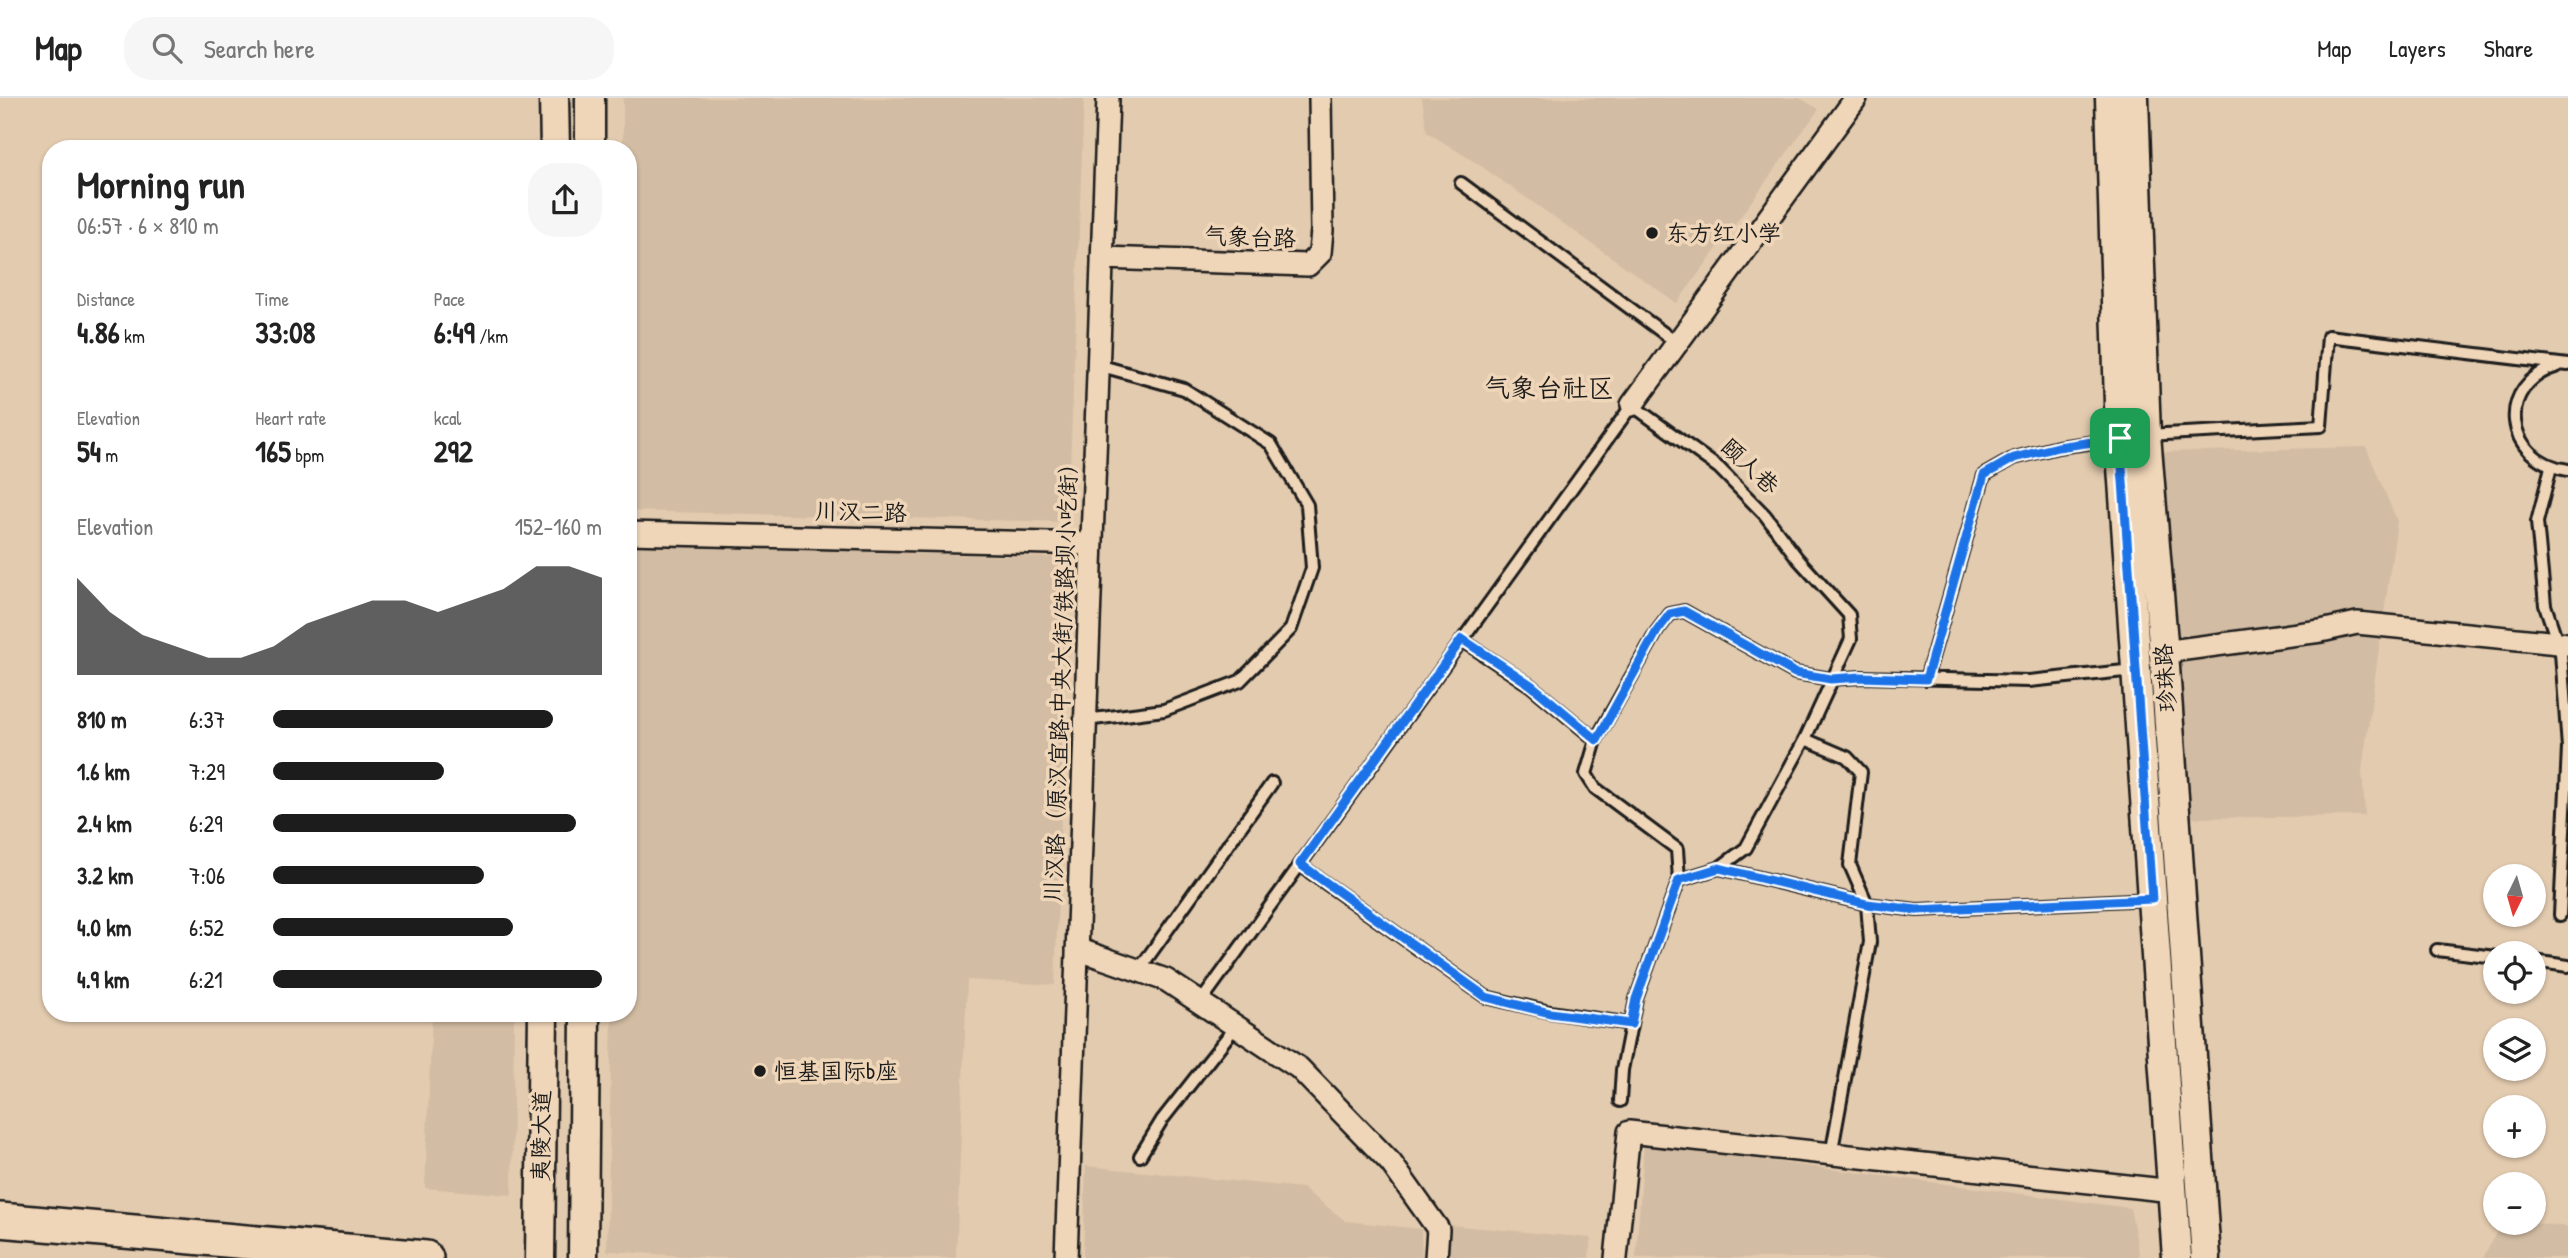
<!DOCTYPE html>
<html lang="en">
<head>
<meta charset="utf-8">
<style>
	:root { --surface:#fff; --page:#f6f6f6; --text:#222; --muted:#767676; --line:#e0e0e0; --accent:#1c1c1c }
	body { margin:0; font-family:"Patrick Hand","LXGW WenKai TC",sans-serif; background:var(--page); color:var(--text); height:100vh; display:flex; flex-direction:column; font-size:26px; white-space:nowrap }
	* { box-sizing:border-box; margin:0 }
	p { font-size:23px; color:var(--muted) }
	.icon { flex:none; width:38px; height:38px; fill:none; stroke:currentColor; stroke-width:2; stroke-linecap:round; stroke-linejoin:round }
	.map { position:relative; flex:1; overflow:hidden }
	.side { position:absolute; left:42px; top:42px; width:595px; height:882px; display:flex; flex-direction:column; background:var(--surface); border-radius:28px; box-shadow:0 2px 5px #0004 }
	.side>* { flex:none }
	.needle { width:46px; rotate:185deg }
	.tools { position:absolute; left:2483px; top:766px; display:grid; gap:14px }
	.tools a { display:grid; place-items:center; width:63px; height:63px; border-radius:50%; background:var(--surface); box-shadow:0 2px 5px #0004; font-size:35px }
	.pin { position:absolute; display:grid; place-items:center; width:60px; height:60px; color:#fff; margin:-30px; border-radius:14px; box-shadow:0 4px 10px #0006 }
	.round { display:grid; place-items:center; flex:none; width:74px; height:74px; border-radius:28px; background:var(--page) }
	.summary { display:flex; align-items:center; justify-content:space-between; height:119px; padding:0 35px }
	h1 { font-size:38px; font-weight:800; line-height:52px }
	.stats { display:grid; grid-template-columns:repeat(3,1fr); gap:10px; height:119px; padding:7px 35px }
	.stats div { display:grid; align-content:center }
	.stats b { font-size:30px; font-weight:800 }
	.stats small { font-size:19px; font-weight:400 }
	.stats p { font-size:19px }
	.chart { height:196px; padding:14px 35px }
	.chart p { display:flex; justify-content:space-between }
	.chart svg { width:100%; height:126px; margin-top:7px; fill:var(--accent); opacity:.7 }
	ul { padding:0 35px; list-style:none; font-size:23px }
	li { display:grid; grid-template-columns:112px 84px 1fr; align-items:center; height:52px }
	li i { height:18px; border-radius:9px; background:var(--accent) }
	header { display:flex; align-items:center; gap:42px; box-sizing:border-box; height:98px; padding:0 35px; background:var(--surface); border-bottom:2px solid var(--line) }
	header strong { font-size:33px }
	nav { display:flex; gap:38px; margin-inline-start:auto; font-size:24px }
	.search { width:490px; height:63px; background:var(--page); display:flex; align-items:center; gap:18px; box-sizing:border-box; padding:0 24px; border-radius:28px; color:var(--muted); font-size:26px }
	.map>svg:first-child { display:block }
	.built { fill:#d2bca3 }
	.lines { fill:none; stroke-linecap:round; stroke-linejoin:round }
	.service-casing { stroke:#1c1c1c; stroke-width:16 }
	.minor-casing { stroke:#1c1c1c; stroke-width:26 }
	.secondary-casing { stroke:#1c1c1c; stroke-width:33 }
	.trunk-casing { stroke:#1c1c1c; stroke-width:38 }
	.service { stroke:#f0d6b8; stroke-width:10 }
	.minor { stroke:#f0d6b8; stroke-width:21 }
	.secondary { stroke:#f0d6b8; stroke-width:28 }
	.trunk { stroke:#f0d6b8; stroke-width:33 }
	.route-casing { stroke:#fff; stroke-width:14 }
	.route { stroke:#1a73e8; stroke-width:9 }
	.poi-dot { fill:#1c1c1c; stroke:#f0d6b8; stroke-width:2.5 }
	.labels { text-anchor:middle; stroke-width:7; stroke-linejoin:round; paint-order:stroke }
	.poi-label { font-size:23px; fill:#1c1c1c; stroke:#f0d6b8; text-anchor:start }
	.street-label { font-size:23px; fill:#1c1c1c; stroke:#f0d6b8 }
	.quarter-label { font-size:26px; fill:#1c1c1c; stroke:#f0d6b8 }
</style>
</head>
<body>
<header>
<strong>Map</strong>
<div class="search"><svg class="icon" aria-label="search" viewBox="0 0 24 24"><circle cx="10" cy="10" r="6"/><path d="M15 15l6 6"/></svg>Search here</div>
<nav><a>Map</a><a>Layers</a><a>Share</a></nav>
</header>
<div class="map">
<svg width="2568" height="1160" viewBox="0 0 2568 1160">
	<rect width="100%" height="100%" fill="#e3cbaf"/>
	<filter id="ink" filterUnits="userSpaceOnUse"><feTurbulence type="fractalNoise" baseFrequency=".0143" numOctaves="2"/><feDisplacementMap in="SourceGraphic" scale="14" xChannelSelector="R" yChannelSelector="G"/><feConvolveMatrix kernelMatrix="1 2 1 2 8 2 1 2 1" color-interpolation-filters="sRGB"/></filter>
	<g filter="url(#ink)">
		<!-- built -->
		<path class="built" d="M623,0H1084L1068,424L628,413V51H623Z
			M1422,0H1799L1819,11L1677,205L1475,64L1427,34Z
			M2366,349L2397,423L2362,672L2365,718L2183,720L2158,354Z
			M628,447L1070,460L1055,887L967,882L956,1160H716L607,1153L612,915H628Z
			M432,915H514L512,1097L425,1090Z
			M1644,1047L2130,1110L2140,1160H1636Z
			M1086,1068L1302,1090L1346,1123L1421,1131L1422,1160H1083Z
			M2501,1125H2534L2568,1129V1160H2483Z
			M1449,1127L1591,1140L1589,1160H1446Z"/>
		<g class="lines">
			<defs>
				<path id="service" d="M1461,85L1677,245
					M2558,268C2495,286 2503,362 2568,372
					M2146,337L2321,328L2328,238L2568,267
					M2551,369L2537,424L2545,507L2561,555L2568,650L2560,817
					M1462,542L1531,588L1596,642
					M1926,581L1984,377L2014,360L2058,349L2118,341
					M1086,622L1164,612L1240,583L1291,531L1312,470L1307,407L1271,346L1184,291L1098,267
					M1805,641L1847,659L1861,674L1850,767L1867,806L1870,844L1831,1057
					M1300,767L1486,899L1550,914L1631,926
					M1719,770L1867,806L1917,812L2152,801
					M2437,852L2496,859
					M2534,863L2568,868
					M1138,873L1272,685
					M1200,905L1632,307L1719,370L1765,417L1798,461L1849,517L1851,541L1805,641L1746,750L1719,770L1679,782
					M1620,1003L1622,972L1636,901L1679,782L1677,751L1595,690L1586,676L1596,642L1657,533L1670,516L1684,513L1795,575L1831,581L1861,579L2029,583L2134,572
					M1140,1058L1162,1022L1236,928"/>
				<path id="minor" d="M1102,160L1308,167L1320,155L1322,132L1320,0
					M1632,307L1856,0
					M628,435L1092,446
					M2163,554L2321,533L2357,525L2568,546
					M1077,851L1166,882L1299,970L1391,1065L1438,1131L1436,1160
					M1066,1160L1108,0
					M1616,1160L1629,1034L2173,1093"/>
				<path id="secondary" d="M554,0L555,51
					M590,0V51
					M2110,0L2120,340L2177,1160
					M2134,0L2146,337L2165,569L2206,1160
					M540,1160L543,915
					M583,1160L585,915"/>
				<path id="trunk" d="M0,1122L426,1160"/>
			</defs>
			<!-- service casing -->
			<use href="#service" class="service-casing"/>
			<!-- minor casing -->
			<use href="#minor" class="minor-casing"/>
			<!-- secondary casing -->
			<use href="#secondary" class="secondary-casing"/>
			<!-- trunk casing -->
			<use href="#trunk" class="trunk-casing"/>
			<!-- service -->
			<use href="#service" class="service"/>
			<!-- minor -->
			<use href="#minor" class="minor"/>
			<!-- secondary -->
			<use href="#secondary" class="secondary"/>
			<!-- trunk -->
			<use href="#trunk" class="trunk"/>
		</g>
	</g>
	<g class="lines" filter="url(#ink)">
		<defs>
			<path id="route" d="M2120,340L2152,801L1917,812L1867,806L1719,770L1679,782L1636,901L1631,926L1550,915L1486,899L1300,766L1462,541L1531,587L1597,642L1657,533L1670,516L1684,513L1795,575L1831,581L1861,579L1926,581L1984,377L2014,360L2058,349Z"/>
		</defs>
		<!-- route casing -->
		<use href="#route" class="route-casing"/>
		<!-- route -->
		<use href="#route" class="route"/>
	</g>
	<!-- markers -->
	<g class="poi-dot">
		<circle cx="1652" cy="135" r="7"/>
		<circle cx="760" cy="973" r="7"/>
	</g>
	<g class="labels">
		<!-- poi labels -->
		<g class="poi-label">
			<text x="1666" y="143">东方红小学</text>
			<text x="774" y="981">恒基国际b座</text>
		</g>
		<!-- street labels -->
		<g class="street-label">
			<text transform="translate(1250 139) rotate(2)" y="8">气象台路</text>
			<text transform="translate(1750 368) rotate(43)" y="8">颐人巷</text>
			<text transform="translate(861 414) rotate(1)" y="8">川汉二路</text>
			<text transform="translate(1061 579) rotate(-88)" y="8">川汉路（原汉宜路·中央大街/铁路坝小吃街）</text>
			<text transform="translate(2165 580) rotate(-94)" y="8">珍珠路</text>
			<text transform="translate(541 1038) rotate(-89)" y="8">夷陵大道</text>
		</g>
		<!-- quarter labels -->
		<g class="quarter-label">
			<text x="1549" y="299">气象台社区</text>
		</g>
	</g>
</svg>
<div class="tools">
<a><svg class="needle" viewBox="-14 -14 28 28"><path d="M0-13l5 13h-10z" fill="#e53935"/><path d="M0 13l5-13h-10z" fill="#767676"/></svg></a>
<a><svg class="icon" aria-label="locate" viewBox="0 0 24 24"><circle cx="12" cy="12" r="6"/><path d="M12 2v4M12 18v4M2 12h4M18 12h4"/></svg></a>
<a><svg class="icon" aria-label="layers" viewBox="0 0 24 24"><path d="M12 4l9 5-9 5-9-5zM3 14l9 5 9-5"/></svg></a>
<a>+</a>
<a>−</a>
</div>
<div class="pin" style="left:2120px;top:340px;background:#1e9e55"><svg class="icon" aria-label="arrive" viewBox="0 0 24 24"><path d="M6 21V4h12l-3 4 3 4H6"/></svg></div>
<section class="side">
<div class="summary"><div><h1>Morning run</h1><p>06:57 · 6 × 810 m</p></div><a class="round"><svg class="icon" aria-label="share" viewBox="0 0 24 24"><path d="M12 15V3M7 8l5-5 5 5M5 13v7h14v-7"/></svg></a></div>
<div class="stats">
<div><p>Distance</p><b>4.86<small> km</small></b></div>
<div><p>Time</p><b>33:08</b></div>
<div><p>Pace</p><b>6:49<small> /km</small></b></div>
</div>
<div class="stats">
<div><p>Elevation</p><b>54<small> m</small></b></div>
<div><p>Heart rate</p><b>165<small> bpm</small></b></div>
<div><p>kcal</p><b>292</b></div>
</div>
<div class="chart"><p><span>Elevation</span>152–160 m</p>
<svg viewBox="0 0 160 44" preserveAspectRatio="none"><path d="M0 44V10L10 22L20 30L30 34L40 38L50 38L60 34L70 26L80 22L90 18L100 18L110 22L120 18L130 14L140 6L150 6L160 10V44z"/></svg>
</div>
<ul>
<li><b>810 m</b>6:37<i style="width:85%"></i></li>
<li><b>1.6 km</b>7:29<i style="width:52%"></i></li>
<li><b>2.4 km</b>6:29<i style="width:92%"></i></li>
<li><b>3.2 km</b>7:06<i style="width:64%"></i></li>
<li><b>4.0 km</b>6:52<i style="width:73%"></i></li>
<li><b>4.9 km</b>6:21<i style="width:100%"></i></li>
</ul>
</section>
</div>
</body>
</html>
